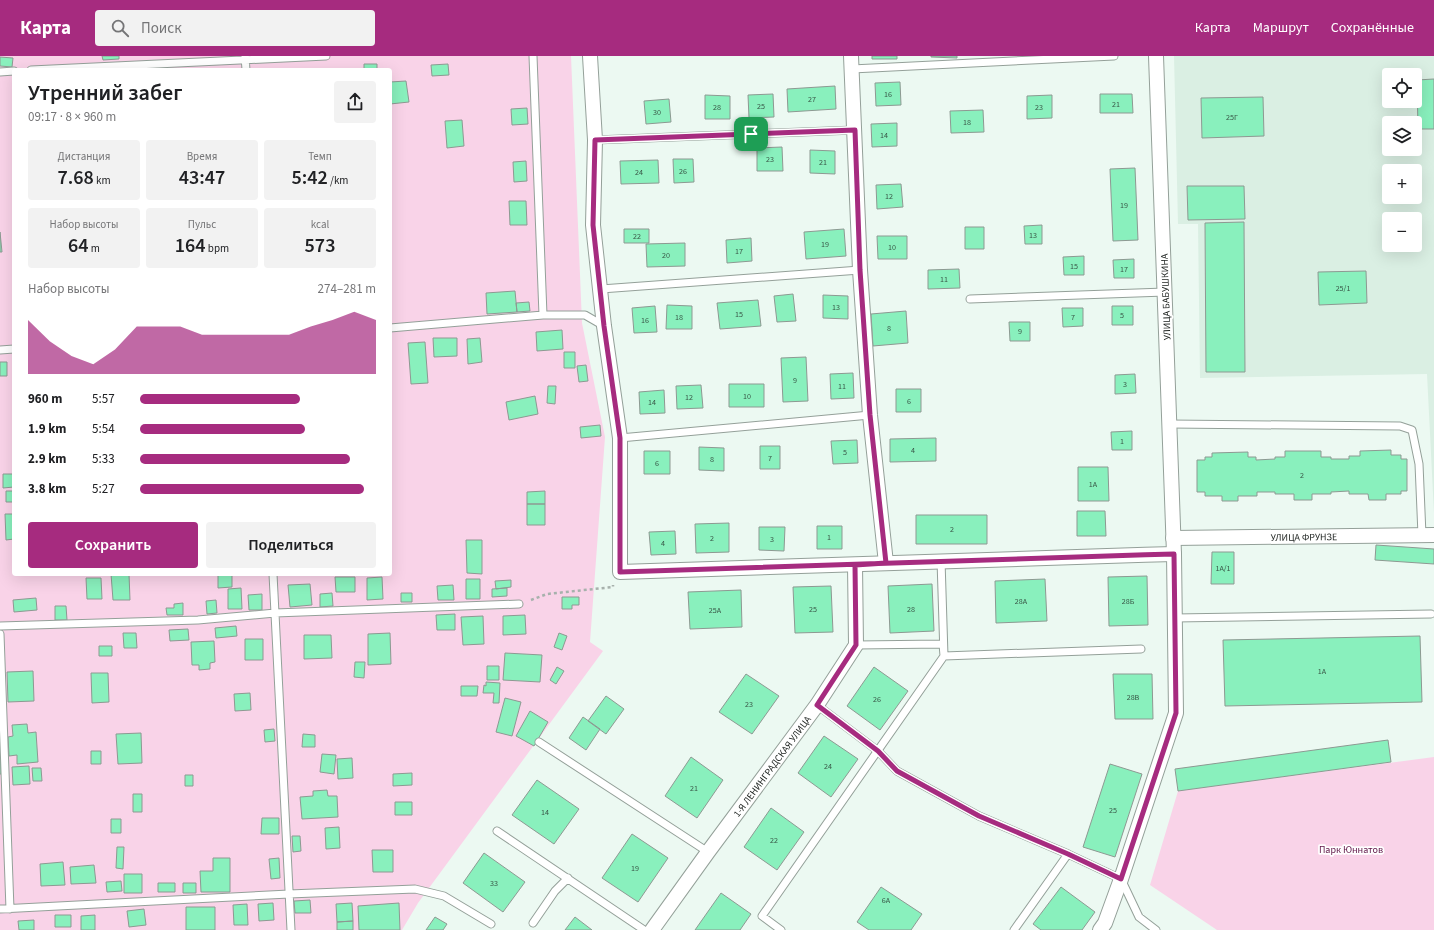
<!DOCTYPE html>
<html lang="ru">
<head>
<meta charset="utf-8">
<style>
	:root { --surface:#fff; --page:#f2f2f2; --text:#202124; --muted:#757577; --accent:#a62b7f }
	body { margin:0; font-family:"Source Sans 3",sans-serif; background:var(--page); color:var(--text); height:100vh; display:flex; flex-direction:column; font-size:15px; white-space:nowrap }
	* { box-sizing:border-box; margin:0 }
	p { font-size:13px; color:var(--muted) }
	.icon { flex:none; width:22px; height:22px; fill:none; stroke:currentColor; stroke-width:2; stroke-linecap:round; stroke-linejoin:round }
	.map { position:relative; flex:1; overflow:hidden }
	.sheet { position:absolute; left:12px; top:12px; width:380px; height:508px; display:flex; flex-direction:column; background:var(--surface); border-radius:4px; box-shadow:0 4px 16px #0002 }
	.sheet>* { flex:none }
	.tools { position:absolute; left:1382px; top:12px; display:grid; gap:8px }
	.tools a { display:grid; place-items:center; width:40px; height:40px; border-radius:4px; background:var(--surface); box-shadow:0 4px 16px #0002; font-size:20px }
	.pin { position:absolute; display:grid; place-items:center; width:34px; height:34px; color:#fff; margin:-17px; border-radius:8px; box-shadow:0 2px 6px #0006 }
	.round { display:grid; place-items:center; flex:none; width:42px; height:42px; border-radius:4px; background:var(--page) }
	.summary { display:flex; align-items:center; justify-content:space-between; height:68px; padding:0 16px }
	h1 { font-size:22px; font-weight:600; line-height:30px }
	.metrics { display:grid; grid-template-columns:repeat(3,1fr); gap:6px; height:68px; padding:4px 16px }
	.metrics div { display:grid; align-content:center; border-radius:4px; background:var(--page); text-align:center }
	.metrics b { font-size:20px; font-weight:600 }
	.metrics small { font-size:11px; font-weight:400 }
	.metrics p { font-size:11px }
	.chart { height:112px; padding:8px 16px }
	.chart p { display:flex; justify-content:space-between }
	.chart svg { width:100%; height:72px; margin-top:4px; fill:var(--accent); opacity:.7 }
	.primary-button { display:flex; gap:8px; margin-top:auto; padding:8px 16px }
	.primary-button a { flex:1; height:46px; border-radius:4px; background:var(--accent); color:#fff; font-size:16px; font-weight:600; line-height:46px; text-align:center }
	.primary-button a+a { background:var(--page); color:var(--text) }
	ul { padding:0 16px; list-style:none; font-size:13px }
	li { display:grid; grid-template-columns:64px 48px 1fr; align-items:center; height:30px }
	li i { height:10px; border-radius:5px; background:var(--accent) }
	header { display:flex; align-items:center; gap:24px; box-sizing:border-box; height:56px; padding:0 20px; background:var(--accent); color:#fff }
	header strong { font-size:19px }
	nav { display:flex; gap:22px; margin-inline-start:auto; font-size:14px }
	.search { width:280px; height:36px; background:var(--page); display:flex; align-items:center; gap:10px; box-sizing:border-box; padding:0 14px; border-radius:4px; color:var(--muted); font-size:15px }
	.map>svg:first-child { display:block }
	.built { fill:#daefe3; fill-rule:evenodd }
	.green { fill:#f9d3e8; fill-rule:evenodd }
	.building { fill:#89f0bd; stroke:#8d9992 }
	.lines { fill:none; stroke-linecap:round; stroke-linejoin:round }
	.lane-casing { stroke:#94a099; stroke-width:9 }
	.street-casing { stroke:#94a099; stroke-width:16 }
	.path { stroke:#a7b1ac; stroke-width:2.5; stroke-dasharray:3 3; stroke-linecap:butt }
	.lane { stroke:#fff; stroke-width:7 }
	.street { stroke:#fff; stroke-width:14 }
	.route-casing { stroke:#fff; stroke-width:8 }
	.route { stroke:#a62b7f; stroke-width:5 }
	.labels { text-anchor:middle; stroke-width:3.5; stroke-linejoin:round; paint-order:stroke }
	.number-label { font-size:8px; fill:#385646 }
	.street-label { font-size:10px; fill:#1d221f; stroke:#fff }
	.park-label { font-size:10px; fill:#5e1346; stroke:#fff }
</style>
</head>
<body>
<header>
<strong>Карта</strong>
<div class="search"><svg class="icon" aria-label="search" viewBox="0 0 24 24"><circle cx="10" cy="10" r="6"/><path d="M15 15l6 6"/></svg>Поиск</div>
<nav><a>Карта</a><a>Маршрут</a><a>Сохранённые</a></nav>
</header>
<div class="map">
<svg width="1434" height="874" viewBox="0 0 1434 874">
	<rect width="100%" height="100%" fill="#ecf9f2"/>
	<!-- built -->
	<path class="built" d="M1174,0H1434V457L1427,318L1200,322L1198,168H1178ZM1389,19H1415V45H1389ZM1389,67H1415V93H1389ZM1389,115H1415V141H1389ZM1389,163H1415V189H1389Z"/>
	<!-- green -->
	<path class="green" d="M0,0H571L582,267L605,381L590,586L603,595L418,847L402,874H0ZM14,14H390V518H14Z
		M1434,701V874H1217L1150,829L1178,735Z"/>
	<!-- building -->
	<path class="building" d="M102,0H119V3L103,4Z
		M872,0H897V3H872Z
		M931,0H957V2L931,1Z
		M0,1L13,2L12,11L0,10Z
		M364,8H377V14H364Z
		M448,8L449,19L432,20L431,9Z
		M1434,23V73H1418L1417,24Z
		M406,25L409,46L390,48V26Z
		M13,26H14V43H13Z
		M900,26L901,49L876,50L875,27Z
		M835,30L836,53L788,56L787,33Z
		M773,38L774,61L749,62L748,39Z
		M1100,38H1132L1133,57H1100Z
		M705,39L730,40V63H705Z
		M1052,39V62L1027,63V40Z
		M1263,41L1264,80L1202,82L1201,42Z
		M669,43L671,66L646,68L644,45Z
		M527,52L528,68L512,69L511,53Z
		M983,54L984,76L951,77L950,55Z
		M462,64L464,90L447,92L445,65Z
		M897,67V90L872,91L871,68Z
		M782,91L783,115H757V92Z
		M810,94L835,95V118L810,117Z
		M673,103H693L694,126L674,127Z
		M658,104L659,127L621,128L620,105Z
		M526,105L527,125L514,126L513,106Z
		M1135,112L1138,184L1113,185L1110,113Z
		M901,128L903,151L877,153L876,129Z
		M1187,130H1244L1245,163L1188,164Z
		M509,145H526L527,169H510Z
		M1244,166L1245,316H1206L1205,167Z
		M1042,169V188H1025L1024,170Z
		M965,171H984V193H965Z
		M624,173H649V187H624Z
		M844,173L846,200L806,203L804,176Z
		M0,176L2,196H0Z
		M877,180H907V203H878Z
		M751,182L752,205L727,207L726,184Z
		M685,187V210L647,211L646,188Z
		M1084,200V219H1064L1063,201Z
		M1134,203V222H1114L1113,204Z
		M959,213L960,232L928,233V214Z
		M1366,215L1367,247L1319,249L1318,216Z
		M515,235L517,256L487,258L486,237Z
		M793,238L796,265L777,266L774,240Z
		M823,239L848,240V263L823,262Z
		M758,244L761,270L720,273L717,247Z
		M529,246L530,255L517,256L516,247Z
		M667,249L692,250V273H666Z
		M655,250L657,276L634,277L632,252Z
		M1112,250H1133V269H1112Z
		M1062,252H1083V270L1063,271Z
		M906,255L908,287L873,290L871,258Z
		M1009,266H1030V285H1010Z
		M562,274L563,293L537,295L536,276Z
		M433,282H457V300L434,301Z
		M480,282L482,306L468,308L467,283Z
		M425,286L428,327L411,328L408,287Z
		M564,296H575V312H564Z
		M806,301L808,345L783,346L781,302Z
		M0,306H7V320H0Z
		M586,309L588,325L579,326L577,310Z
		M853,317L854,342L831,343L830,318Z
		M1135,318L1136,337L1115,338V319Z
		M729,328H764V351H729Z
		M701,329L703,352L677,353L676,330Z
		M548,330H556L555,348L547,347Z
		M896,333H921V356H896Z
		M664,334L665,357L640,358L639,336Z
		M535,340L538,358L509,364L506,346Z
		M600,369L601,380L581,382L580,371Z
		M1132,375V394H1112L1111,376Z
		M936,382V405L890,406V383Z
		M857,384L858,407L833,408L831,385Z
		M760,390H780V413H760Z
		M699,391L724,392V415L699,414Z
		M1391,394V399H1401V403H1407V435H1401V438H1386V444H1369L1368,438H1349V435L1331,436V438H1312V444H1294V438H1275V436H1257V440H1238V445H1222V440H1205V436H1197V404H1205V401H1212V397L1248,396V401H1256V404L1275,403V401H1285V395H1321V401H1331V403H1349V400H1360V395Z
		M644,395H670V418H644Z
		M1078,411H1108L1109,445H1078Z
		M3,418H14V431L3,432Z
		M6,435H14V446H6Z
		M545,435V448H527V436Z
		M527,448H545V469H527Z
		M1077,455H1105L1106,480H1077Z
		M5,458H14V483L6,484Z
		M916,459H987V488H916Z
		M729,467V496L696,497L695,468Z
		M817,470H842V493H817Z
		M759,471H785L784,495L759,494Z
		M675,475L676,498L651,499L649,476Z
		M466,484H482V518L467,517Z
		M1376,489L1434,493V508L1375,504Z
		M1212,496H1234V528H1211Z
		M111,518H129L130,544H113Z
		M218,518H232V531L218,532Z
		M1147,520L1148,569L1109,570L1108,521Z
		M335,521H355V536H336Z
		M382,521L383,543L367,544V522Z
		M86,522H101L102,543H87Z
		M466,523H480V543H466Z
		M1045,523L1047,565L996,567L995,525Z
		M511,524V531L496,533L495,525Z
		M310,528L312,549L290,551L288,529Z
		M932,528L934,575L890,577L888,530Z
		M453,529L454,544H438L437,530Z
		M831,530L833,576L795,577L793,531Z
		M241,532L242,553H228V533Z
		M507,532V540L492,541V533Z
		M741,534L742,571L690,573L688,536Z
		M332,537L333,550L320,551V538Z
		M401,537H412V546H401Z
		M262,538V554H249L248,539Z
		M562,541H579V549H572V553H562Z
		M36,542L37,554L14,556L13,544Z
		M216,544L217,557L207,558L206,545Z
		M183,547V559H167L166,552H174V548Z
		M55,550H66L67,564H55Z
		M455,558V574H437L436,559Z
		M525,559L526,578L503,579V560Z
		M483,560L484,588L463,589L461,561Z
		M236,570L237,580L216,582L215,572Z
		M188,573L189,584L170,585L169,574Z
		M123,577H136L137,592H124Z
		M390,577L391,608L368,609V578Z
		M559,577L567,580L562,594L554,591Z
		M304,579H331L332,602L304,603Z
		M1420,580L1422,646L1225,650L1223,584Z
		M245,583H263V604H245Z
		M214,585L215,606L210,607V613L199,614V609H192L191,586Z
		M99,590H112V600H99Z
		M505,597L542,599L540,626L503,624Z
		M355,606H365L364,622L354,621Z
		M487,610H499V624H487Z
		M557,611L564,615L556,628L550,624Z
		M874,611L908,635L880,674L847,650Z
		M33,615L34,645L8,646L7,616Z
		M91,617H108L109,646L92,647Z
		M746,618L779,640L752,678L719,656Z
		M1113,618H1152L1153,663H1115Z
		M486,626L500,627L499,647H493L494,637H483L484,629L486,630Z
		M461,630H478L477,640H461Z
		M250,637L251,654L235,655L234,638Z
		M606,640L624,653L606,678L588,665Z
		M505,642L521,646L512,680L496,676Z
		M530,655L548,666L534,690L516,680Z
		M583,661L600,673L586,694L569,682Z
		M27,668L28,677L36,676L38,706L17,708V699L9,700L8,681L13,680L12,669Z
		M274,673L275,685L265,686L264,674Z
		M141,677L142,707L118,708L116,678Z
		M303,678L315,679V691H302Z
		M824,680L858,703L831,741L798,717Z
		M1388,684L1391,706L1178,735L1175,713Z
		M91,695H101V708H91Z
		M0,696H3V718H0Z
		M322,698L336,699L334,718L320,716Z
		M691,701L723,724L697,762L665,740Z
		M352,702L353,722L338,723L337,703Z
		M1110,708L1142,718L1115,801L1083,791Z
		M29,710L30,728L13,729L12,711Z
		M32,712H41L42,725H33Z
		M412,717V729L393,730V718Z
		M185,719H193V730H185Z
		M537,724L579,753L554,788L512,759Z
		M327,734L328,740H337L338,761L302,763L300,741L313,740V735Z
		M133,738H142V756H133Z
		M395,746H412V759H395Z
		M771,752L804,776L777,814L744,791Z
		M262,762H279V778H261Z
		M111,763H121V777H111Z
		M339,771L340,792L326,793L325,772Z
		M632,778L668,802L638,846L602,822Z
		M292,780H300L301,795L293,796Z
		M117,791H124L123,813L116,812Z
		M372,794H393V816H373Z
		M484,797L525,826L503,856L463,827Z
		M213,802H230V836H201L200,815H213Z
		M279,802L280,822L271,823L269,803Z
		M63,806L65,829L41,830L40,808Z
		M94,809L96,827L71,828L70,811Z
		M124,818H142V837H124Z
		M121,825L122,835L107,836L106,826Z
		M158,827H175V836H158Z
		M183,827H196V837H183Z
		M881,831L922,858L911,874H869L857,866Z
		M1061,831L1095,856L1082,874H1041L1033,868Z
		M721,837L751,858L740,874H695Z
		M310,844L311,857H295L294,845Z
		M273,847L274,864L259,865L258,848Z
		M352,847L353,865L337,866L336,848Z
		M399,847L400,874H359L358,850Z
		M247,848L248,869H234L233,849Z
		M186,851H215V874H186Z
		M144,853L146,869L129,871L127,855Z
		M55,859H71V871H55Z
		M95,859V874H81V860Z
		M435,861L447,868L443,874H426Z
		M575,861L592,874H565Z
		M34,864V874H19L18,865Z
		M353,865V874H337V866Z"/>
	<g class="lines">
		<defs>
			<path id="lane" d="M245,0L246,14
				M533,0L543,259
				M852,13L1114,0
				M31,14L326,0
				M0,16L14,15
				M595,84L855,74
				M601,233L860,214
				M970,243L1165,236
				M390,272L543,259H585L604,270
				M0,294L14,293
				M1169,368L1400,370L1412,374L1419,408L1422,479
				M620,382L870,359
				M273,518L291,874
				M1175,562L1431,558
				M0,570L198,564L275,557L519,548
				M0,578L10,853
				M856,589L943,588L944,600L1141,593
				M817,649L878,695L897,715L979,760L1068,798L1121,823L1139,861L1156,874
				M539,686L708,796
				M497,775L644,874
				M0,853L289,838L415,833L444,840L491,868
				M533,867L555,835L568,822
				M781,874L762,860L944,600L941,504
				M1014,874L1068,798"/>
			<g id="street">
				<path d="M590,0L595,84L593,169L604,270L620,382V516C804,510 989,503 1174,498"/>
				<path d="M851,0L860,214L870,359L886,507"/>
				<path id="s1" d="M1173,482L1434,479"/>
				<path id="s2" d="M652,874L708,796L817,649L856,589L855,509"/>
				<path d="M1100,874L1105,867L1121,823L1176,657L1174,498L1156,0"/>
			</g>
		</defs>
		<!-- lane casing -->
		<use href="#lane" class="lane-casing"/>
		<!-- street casing -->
		<use href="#street" class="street-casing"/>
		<!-- path -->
		<path class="path" d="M531,544L547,538L613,531V529"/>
		<!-- lane -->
		<use href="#lane" class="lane"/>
		<!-- street -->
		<use href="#street" class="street"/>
	</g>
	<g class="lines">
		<defs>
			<path id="route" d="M751,78L595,84L593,169L604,270L620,382V516C804,510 989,503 1174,498L1176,657L1121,823L1068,798L979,760L897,715L878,695L817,649L856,589L855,509L886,507L870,359L860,214L855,74L751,78"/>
		</defs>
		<!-- route casing -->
		<use href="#route" class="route-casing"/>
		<!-- route -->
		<use href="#route" class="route"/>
	</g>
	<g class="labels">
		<!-- number labels -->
		<g class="number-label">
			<text x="888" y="41">16</text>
			<text x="812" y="46">27</text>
			<text x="1116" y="51">21</text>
			<text x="761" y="53">25</text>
			<text x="717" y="54">28</text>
			<text x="1039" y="54">23</text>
			<text x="657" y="59">30</text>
			<text x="1232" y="64">25Г</text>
			<text x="967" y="69">18</text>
			<text x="884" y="82">14</text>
			<text x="770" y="106">23</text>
			<text x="823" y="109">21</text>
			<text x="683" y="118">26</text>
			<text x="639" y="119">24</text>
			<text x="889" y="143">12</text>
			<text x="1124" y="152">19</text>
			<text x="1033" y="182">13</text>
			<text x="637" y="183">22</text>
			<text x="825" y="191">19</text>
			<text x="892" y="194">10</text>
			<text x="739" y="198">17</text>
			<text x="666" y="202">20</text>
			<text x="1074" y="213">15</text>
			<text x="1124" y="216">17</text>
			<text x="944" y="226">11</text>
			<text x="1343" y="235">25/1</text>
			<text x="836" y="254">13</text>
			<text x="739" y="261">15</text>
			<text x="1122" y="262">5</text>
			<text x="679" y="264">18</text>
			<text x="1073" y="264">7</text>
			<text x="645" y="267">16</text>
			<text x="889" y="275">8</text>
			<text x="1020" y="278">9</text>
			<text x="795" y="327">9</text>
			<text x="1125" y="331">3</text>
			<text x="842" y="333">11</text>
			<text x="747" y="343">10</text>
			<text x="689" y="344">12</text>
			<text x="909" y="348">6</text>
			<text x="652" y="349">14</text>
			<text x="1122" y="388">1</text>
			<text x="913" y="397">4</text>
			<text x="845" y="399">5</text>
			<text x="770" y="405">7</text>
			<text x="712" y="406">8</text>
			<text x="657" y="410">6</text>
			<text x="1302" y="422">2</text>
			<text x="1093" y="431">1А</text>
			<text x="952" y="476">2</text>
			<text x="829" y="484">1</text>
			<text x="712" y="485">2</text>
			<text x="772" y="486">3</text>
			<text x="663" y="490">4</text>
			<text x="1223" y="515">1А/1</text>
			<text x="1021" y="548">28А</text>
			<text x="1128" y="548">28Б</text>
			<text x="813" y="556">25</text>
			<text x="911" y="556">28</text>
			<text x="715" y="557">25А</text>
			<text x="1322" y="618">1А</text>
			<text x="1133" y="644">28В</text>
			<text x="877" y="646">26</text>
			<text x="749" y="651">23</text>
			<text x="828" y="713">24</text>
			<text x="694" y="735">21</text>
			<text x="1113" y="757">25</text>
			<text x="545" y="759">14</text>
			<text x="774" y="787">22</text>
			<text x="635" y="815">19</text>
			<text x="494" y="830">33</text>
			<text x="886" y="847">6А</text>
		</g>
		<!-- street labels -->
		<g class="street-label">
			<text transform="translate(1165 241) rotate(-92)" y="4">УЛИЦА БАБУШКИНА</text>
			<text dy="4" stroke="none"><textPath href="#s1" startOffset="131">УЛИЦА ФРУНЗЕ</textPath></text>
			<text dy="4" stroke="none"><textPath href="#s2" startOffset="203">1-Я ЛЕНИНГРАДСКАЯ УЛИЦА</textPath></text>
		</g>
		<!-- park labels -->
		<g class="park-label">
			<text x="1351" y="797">Парк Юннатов</text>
		</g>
	</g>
</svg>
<div class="tools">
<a><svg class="icon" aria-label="locate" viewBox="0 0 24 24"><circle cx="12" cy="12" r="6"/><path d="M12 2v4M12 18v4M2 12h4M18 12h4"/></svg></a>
<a><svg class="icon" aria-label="layers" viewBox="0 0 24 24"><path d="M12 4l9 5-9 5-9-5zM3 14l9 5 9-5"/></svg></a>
<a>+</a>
<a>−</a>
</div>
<div class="pin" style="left:751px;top:78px;background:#1e9e55"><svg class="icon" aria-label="arrive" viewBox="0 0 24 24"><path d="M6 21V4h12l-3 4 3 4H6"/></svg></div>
<section class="sheet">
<div class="summary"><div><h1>Утренний забег</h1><p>09:17 · 8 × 960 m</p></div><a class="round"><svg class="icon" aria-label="share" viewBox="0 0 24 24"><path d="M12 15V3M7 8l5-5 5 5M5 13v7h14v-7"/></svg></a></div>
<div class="metrics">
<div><p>Дистанция</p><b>7.68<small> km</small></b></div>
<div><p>Время</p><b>43:47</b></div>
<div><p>Темп</p><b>5:42<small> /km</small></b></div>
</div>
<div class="metrics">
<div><p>Набор высоты</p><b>64<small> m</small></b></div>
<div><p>Пульс</p><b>164<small> bpm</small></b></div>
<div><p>kcal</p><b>573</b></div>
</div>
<div class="chart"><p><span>Набор высоты</span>274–281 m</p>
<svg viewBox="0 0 160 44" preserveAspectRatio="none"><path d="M0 44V11L10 24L20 33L30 38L40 29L50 15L60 15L70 15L80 20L90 20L100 20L110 20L120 20L130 15L140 11L150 6L160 11V44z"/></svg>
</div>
<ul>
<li><b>960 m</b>5:57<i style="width:68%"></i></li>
<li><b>1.9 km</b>5:54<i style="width:70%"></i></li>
<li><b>2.9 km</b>5:33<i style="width:89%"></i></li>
<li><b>3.8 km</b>5:27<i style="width:95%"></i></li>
</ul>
<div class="primary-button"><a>Сохранить</a><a>Поделиться</a></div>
</section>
</div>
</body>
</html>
